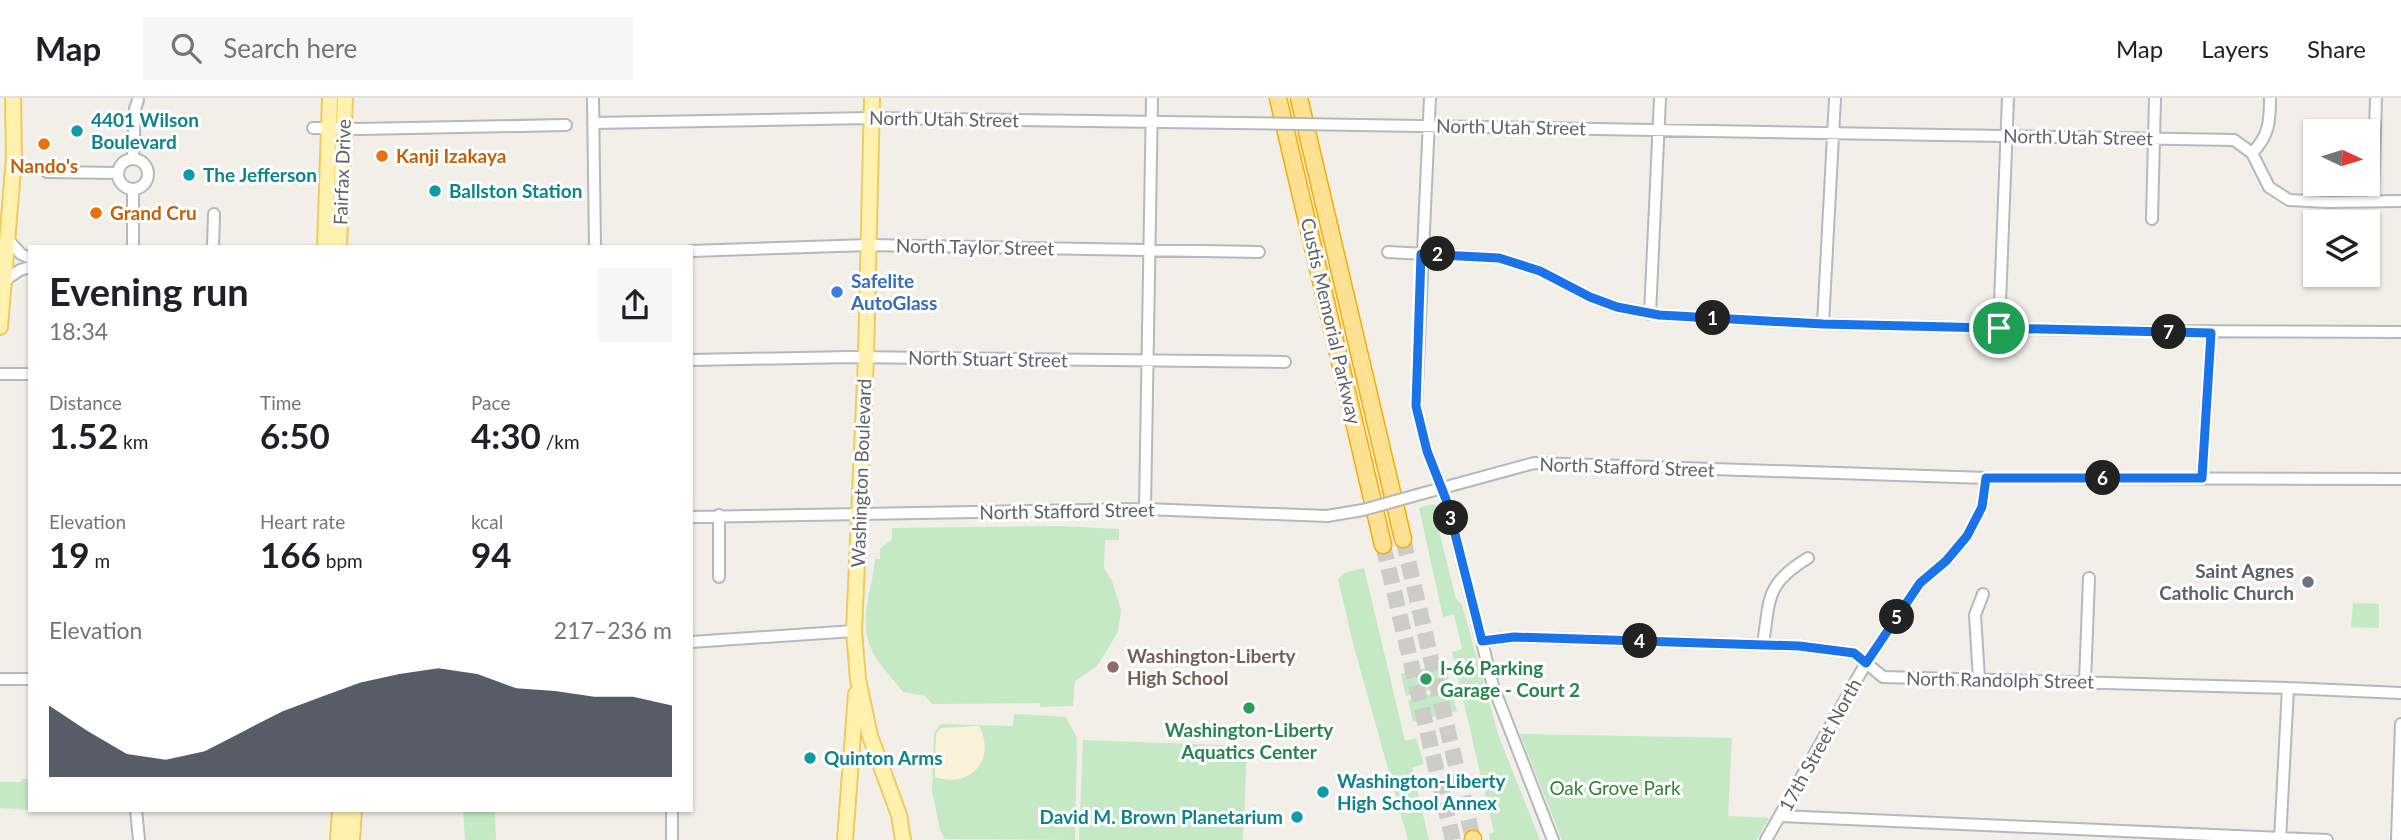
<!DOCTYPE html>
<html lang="en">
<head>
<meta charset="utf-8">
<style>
	:root { --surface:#fff; --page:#f6f6f6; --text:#202124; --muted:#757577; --line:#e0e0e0; --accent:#111827 }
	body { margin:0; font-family:Lato,sans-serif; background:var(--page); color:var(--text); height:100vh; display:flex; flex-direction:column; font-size:26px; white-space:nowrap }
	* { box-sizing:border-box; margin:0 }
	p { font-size:23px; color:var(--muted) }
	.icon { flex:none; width:38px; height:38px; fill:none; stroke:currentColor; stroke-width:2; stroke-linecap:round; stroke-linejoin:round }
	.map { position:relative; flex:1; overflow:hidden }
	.side { position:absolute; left:28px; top:147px; width:665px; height:567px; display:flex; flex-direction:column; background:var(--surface); border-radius:0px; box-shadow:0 2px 5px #0004 }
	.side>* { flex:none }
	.needle { width:46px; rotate:94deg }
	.tools { position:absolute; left:2303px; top:21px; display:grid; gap:14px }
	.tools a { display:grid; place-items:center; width:77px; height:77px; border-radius:0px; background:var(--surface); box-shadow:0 2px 5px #0004; font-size:35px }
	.pin { position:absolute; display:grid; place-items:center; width:60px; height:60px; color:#fff; margin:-30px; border:4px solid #fff; border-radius:50%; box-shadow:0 2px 7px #0007 }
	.km { position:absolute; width:35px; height:35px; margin:-18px; border-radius:50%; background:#222; color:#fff; font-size:19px; line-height:35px; text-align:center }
	.round { display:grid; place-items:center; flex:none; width:74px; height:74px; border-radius:0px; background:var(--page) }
	.overview { display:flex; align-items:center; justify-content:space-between; height:119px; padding:0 21px }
	h1 { font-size:38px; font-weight:700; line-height:52px }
	.figures { display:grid; grid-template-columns:repeat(3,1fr); gap:10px; height:119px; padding:7px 21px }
	.figures div { display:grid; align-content:center }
	.figures b { font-size:35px; font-weight:700 }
	.figures small { font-size:19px; font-weight:400 }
	.figures p { font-size:19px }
	.chart { height:196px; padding:14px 21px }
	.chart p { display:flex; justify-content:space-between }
	.chart svg { width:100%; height:126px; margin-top:7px; fill:var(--accent); opacity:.7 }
	header { display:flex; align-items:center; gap:42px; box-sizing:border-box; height:98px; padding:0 35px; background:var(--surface); border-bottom:2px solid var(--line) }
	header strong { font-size:33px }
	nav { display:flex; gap:38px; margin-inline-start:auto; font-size:24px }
	.search { width:490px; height:63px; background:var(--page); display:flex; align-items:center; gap:18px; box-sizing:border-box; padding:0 24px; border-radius:0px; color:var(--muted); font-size:26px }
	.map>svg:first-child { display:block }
	.green { fill:#c5e8c5 }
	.sand { fill:#fbf3d9 }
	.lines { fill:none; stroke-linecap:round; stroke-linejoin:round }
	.highway-tunnel { stroke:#ccccc8; stroke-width:16; stroke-dasharray:16 8; stroke-linecap:butt }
	.minor-casing { stroke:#b5b8bc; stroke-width:14 }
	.major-casing { stroke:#f2c960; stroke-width:18 }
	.highway-casing { stroke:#f9ab00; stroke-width:19 }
	.minor { stroke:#fff; stroke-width:10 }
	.major { stroke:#fff2af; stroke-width:14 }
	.highway { stroke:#fde293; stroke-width:16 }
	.minor-bridge-casing { stroke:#b5b8bc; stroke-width:14; stroke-linecap:butt }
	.minor-bridge { stroke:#fff; stroke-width:10 }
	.route-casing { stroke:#fff; stroke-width:14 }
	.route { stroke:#1a73e8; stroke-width:9 }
	.culture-dot { fill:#0f9aa8; stroke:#fff; stroke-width:2.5 }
	.food-dot { fill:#e8710a; stroke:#fff; stroke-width:2.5 }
	.shop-dot { fill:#3f7fe0; stroke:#fff; stroke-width:2.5 }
	.worship-dot { fill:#6b7280; stroke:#fff; stroke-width:2.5 }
	.education-dot { fill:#8d6e63; stroke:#fff; stroke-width:2.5 }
	.leisure-dot { fill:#2e9e5b; stroke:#fff; stroke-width:2.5 }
	.labels { text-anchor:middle; stroke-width:6; stroke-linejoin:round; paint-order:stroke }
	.street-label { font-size:19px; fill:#5f6368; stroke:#fff }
	.culture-label { font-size:19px; font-weight:bold; fill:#0d838f; stroke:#fff; text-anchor:start }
	.food-label { font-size:19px; font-weight:bold; fill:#c56008; stroke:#fff; text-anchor:start }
	.shop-label { font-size:19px; font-weight:bold; fill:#366cbe; stroke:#fff; text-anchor:start }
	.worship-label { font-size:19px; font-weight:bold; fill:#5b616d; stroke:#fff; text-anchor:end }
	.education-label { font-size:19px; font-weight:bold; fill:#785e54; stroke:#fff; text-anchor:start }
	.leisure-label { font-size:19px; font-weight:bold; fill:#27864d; stroke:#fff; text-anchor:start }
	.park-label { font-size:19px; fill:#348238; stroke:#fff }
</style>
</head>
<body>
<header>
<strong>Map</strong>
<div class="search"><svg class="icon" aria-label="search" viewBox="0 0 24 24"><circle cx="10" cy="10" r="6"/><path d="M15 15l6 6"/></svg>Search here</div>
<nav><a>Map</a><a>Layers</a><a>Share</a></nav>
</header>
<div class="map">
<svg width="2401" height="742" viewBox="0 0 2401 742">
	<rect width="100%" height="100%" fill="#f1efe8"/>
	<!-- green -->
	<path class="green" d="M1432,406L1436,407L1439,432L1456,501L1462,507L1499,639L1540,742H1490L1489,736L1494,734L1452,554L1462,551L1454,516L1443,519L1419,410Z
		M1060,428L1119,431V442H1105L1104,470L1112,483L1121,512L1118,534L1097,568L1075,583L1073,608L1040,609V605L932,606L925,598L903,594C891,578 870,558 867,538C862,513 873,487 875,461H880V451L892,441V430Z
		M1364,470L1405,643L1416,640L1424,666L1412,670L1429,742H1408L1354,549L1338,481L1344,475Z
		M2353,505L2379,506V530L2351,529Z
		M1445,565L1450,587L1406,598L1401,576Z
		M1451,591L1457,613L1413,624L1408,602Z
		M1014,616L1066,619L1077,640L1075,742L945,741L940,732L932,693L934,635L941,626L1013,628Z
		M1520,636L1732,640L1728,718L1769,720L1757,742H1562Z
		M1083,642L1247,648L1243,742H1079Z
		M22,681H30V712L0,710V684H21Z
		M463,712H495L496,742H465Z"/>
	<!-- sand -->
	<path class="sand" d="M979,628C997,662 970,691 935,679L936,636L941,630Z"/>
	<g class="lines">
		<!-- highway-tunnel -->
		<path class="highway-tunnel" d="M1403,441L1473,741
			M1383,447L1453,742"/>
		<defs>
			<path id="minor" d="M593,0L595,149
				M1430,0L1416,308L1427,353L1447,404L1493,588L1553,742
				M593,25L871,20L1236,25
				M1359,27L2234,42L2252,55L2269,89L2289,102L2328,104L2401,103
				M313,30L360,31L566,27
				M2252,55C2269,38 2270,24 2270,0
				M133,60L135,11L138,2
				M118 76a15 15 0 1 1 30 0a15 15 0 1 1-30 0Z
				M47,74L117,75
				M133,91V149
				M2373,103L2376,0
				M2152,121L2155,0
				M8,142L21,156L30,160
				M213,149L214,116
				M691,153L869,147L1259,154
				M1388,154L1499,160L1540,173L1590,199L1617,209L1659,217L1823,226L2123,233L2401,234
				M4,183L20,172L30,169
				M1650,216L1660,0
				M1823,226L1835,0
				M1999,230L2008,0
				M691,262L850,259L1285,264
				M0,276H30
				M2202,380L2211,235
				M1424,395L1534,365L1986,380L2401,381
				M1145,411L1152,0
				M719,417V479
				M691,419L1145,411L1327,418
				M1482,543L1514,539L1799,548L1854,555L1883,579L2288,590L2401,595
				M691,544L854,533
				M1763,546C1770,501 1765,486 1808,460
				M0,581H30
				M1979,581L1975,517L1983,496
				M2085,584L2089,480
				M136,712L139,742
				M672,712V742
				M1780,718L2327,742
				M1766,742L1866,565L1920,485L1946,463L1967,438L1982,409L1986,380
				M2280,742L2288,590
				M2397,742L2401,626"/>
			<path id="major" d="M872,0L866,259L854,533L858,581L870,638L899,717L903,742
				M325,149L330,0
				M339,149L345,0
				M0,229L14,60L13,0
				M338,742L340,712
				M352,742L354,712
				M845,742L856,596"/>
			<path id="highway" d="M1278,0L1383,447
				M1299,0L1403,441
				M1473,741V742"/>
		</defs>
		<!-- minor casing -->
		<use href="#minor" class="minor-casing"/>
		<!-- major casing -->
		<use href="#major" class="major-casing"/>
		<!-- highway casing -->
		<use href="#highway" class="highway-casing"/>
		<!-- minor -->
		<use href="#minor" class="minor"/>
		<!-- major -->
		<use href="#major" class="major"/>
		<!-- highway -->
		<use href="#highway" class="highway"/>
		<defs>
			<path id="minor-bridge" d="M1236,25L1359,27
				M1327,418L1363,412L1424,395"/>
		</defs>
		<!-- minor-bridge casing -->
		<use href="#minor-bridge" class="minor-bridge-casing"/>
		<!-- minor-bridge -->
		<use href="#minor-bridge" class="minor-bridge"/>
	</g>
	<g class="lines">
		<defs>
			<path id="route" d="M1421,156L1499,160L1540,173L1590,199L1617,209L1659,217L1823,226L2211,235L2202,380H1986L1982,409L1967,438L1946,463L1920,485L1866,565L1854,555L1799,548L1514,539L1482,543L1447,404L1427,353L1416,308Z"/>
		</defs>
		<!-- route casing -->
		<use href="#route" class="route-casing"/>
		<!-- route -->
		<use href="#route" class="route"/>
	</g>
	<!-- markers -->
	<g class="culture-dot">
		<circle cx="77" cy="33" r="7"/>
		<circle cx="189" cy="77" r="7"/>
		<circle cx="435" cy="93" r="7"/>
		<circle cx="810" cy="660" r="7"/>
		<circle cx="1323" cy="694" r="7"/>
		<circle cx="1297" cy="719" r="7"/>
	</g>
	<g class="food-dot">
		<circle cx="44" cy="46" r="7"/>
		<circle cx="382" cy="58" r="7"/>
		<circle cx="96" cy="115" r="7"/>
	</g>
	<circle class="shop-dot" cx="837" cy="194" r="7"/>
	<circle class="worship-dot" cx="2308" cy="484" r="7"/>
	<circle class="education-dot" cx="1113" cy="569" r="7"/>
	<g class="leisure-dot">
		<circle cx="1426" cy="581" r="7"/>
		<circle cx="1249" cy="610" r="7"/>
	</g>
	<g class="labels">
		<!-- street labels -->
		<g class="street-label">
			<text transform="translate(944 21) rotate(1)" y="7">North Utah Street</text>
			<text transform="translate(1511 29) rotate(1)" y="7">North Utah Street</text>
			<text transform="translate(2078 39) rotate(1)" y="7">North Utah Street</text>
			<text transform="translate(342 74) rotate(-88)" y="7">Fairfax Drive</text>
			<text transform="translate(975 149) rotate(1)" y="7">North Taylor Street</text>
			<text transform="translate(1331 223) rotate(77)" y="7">Custis Memorial Parkway</text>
			<text transform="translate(988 261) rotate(1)" y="7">North Stuart Street</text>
			<text transform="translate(1627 369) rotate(2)" y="7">North Stafford Street</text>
			<text transform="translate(861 375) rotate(-88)" y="7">Washington Boulevard</text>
			<text transform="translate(1067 413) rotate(-1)" y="7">North Stafford Street</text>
			<text transform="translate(2000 582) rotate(1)" y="7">North Randolph Street</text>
			<text transform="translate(1820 647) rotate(-61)" y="7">17th Street North</text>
		</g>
		<!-- culture labels -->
		<g class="culture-label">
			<text x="91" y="29">4401 Wilson<tspan x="91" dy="22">Boulevard</tspan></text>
			<text x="203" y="84">The Jefferson</text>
			<text x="449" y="100">Ballston Station</text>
			<text x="824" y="667">Quinton Arms</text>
			<text x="1337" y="690">Washington-Liberty<tspan x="1337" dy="22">High School Annex</tspan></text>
			<text x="1283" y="726" text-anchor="end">David M. Brown Planetarium</text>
		</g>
		<!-- food labels -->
		<g class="food-label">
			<text x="396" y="65">Kanji Izakaya</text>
			<text x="44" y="75" text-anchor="middle">Nando's</text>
			<text x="110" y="122">Grand Cru</text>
		</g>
		<!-- shop labels -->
		<g class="shop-label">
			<text x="851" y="190">Safelite<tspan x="851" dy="22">AutoGlass</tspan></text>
		</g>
		<!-- worship labels -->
		<g class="worship-label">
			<text x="2294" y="480">Saint Agnes<tspan x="2294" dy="22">Catholic Church</tspan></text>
		</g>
		<!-- education labels -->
		<g class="education-label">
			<text x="1127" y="565">Washington-Liberty<tspan x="1127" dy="22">High School</tspan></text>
		</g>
		<!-- leisure labels -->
		<g class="leisure-label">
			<text x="1440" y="577">I-66 Parking<tspan x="1440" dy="22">Garage - Court 2</tspan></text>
			<text x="1249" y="639" text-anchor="middle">Washington-Liberty<tspan x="1249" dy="22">Aquatics Center</tspan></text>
		</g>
		<!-- park labels -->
		<g class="park-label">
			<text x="1615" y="697">Oak Grove Park</text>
		</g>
	</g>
</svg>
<div class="tools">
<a><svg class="needle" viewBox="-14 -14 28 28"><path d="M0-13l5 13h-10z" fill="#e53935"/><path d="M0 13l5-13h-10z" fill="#757577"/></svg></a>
<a><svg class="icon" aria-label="layers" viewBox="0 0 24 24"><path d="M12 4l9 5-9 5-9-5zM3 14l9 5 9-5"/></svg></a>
</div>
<div class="pin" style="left:1999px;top:230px;background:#1e9e55"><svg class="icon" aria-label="arrive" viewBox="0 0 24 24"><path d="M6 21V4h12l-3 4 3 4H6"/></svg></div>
<b class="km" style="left:1713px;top:220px">1</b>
<b class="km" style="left:1438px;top:156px">2</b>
<b class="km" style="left:1451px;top:420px">3</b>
<b class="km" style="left:1640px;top:543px">4</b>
<b class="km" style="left:1897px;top:519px">5</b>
<b class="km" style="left:2103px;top:380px">6</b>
<b class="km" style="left:2169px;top:234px">7</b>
<section class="side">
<div class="overview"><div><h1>Evening run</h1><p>18:34</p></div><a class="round"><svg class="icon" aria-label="share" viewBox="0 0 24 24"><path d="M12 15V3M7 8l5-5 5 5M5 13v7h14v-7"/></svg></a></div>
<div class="figures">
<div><p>Distance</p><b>1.52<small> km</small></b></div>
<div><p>Time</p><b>6:50</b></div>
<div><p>Pace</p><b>4:30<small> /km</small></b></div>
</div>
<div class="figures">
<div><p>Elevation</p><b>19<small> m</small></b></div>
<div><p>Heart rate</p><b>166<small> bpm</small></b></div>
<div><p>kcal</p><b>94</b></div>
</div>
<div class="chart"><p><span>Elevation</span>217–236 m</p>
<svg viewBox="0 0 160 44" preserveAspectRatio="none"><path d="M0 44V19L10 28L20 36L30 38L40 35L50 28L60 21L70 16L80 11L90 8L100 6L110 8L120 13L130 14L140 16L150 16L160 19V44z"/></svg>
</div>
</section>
</div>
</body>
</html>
